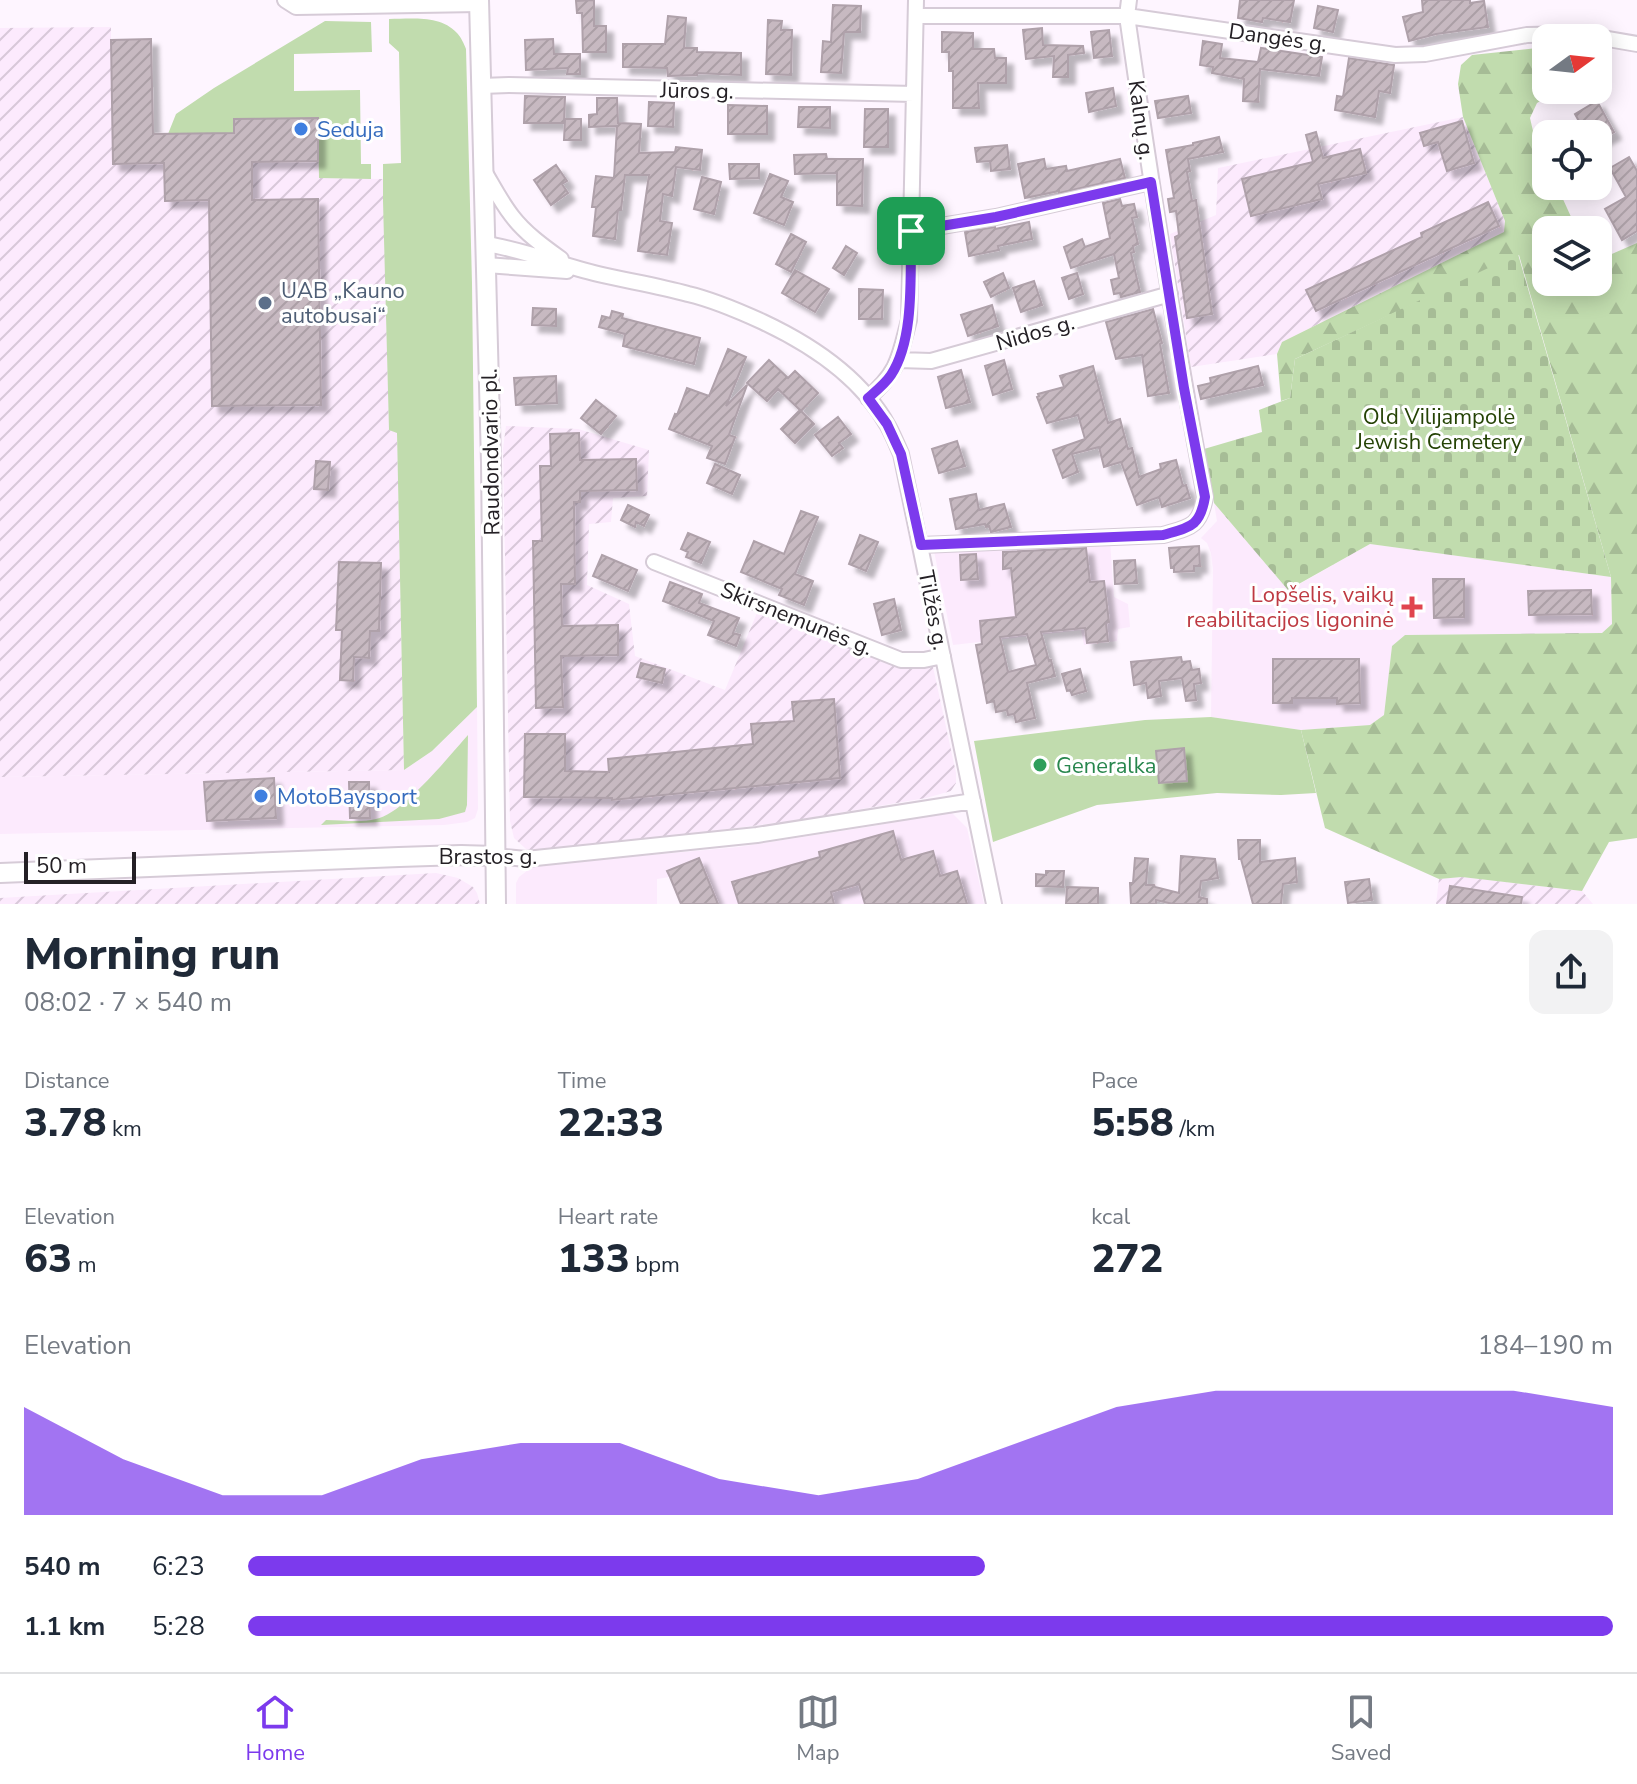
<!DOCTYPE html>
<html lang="en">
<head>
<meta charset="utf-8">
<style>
	:root { --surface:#fff; --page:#f2f2f3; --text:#1f2937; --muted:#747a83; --line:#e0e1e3; --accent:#7c3aed }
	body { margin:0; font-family:"Nunito Sans",sans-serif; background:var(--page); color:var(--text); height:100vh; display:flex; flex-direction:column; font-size:30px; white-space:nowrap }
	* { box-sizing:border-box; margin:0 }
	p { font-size:26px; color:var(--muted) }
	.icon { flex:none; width:44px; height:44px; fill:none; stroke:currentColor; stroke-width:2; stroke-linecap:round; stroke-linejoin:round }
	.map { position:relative; height:904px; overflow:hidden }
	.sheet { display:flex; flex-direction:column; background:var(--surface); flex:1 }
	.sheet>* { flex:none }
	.needle { width:52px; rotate:75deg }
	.buttons { position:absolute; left:1532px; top:24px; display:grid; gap:16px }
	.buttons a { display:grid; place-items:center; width:80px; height:80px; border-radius:16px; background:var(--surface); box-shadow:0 4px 20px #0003; font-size:40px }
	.scale { position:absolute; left:24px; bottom:20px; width:112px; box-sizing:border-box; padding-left:8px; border:4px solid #242025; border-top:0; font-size:22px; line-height:28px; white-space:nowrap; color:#242025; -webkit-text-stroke:6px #fff; paint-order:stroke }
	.pin { position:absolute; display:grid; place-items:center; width:68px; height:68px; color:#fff; margin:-34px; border-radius:16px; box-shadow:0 4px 12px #0006 }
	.round { display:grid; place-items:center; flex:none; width:84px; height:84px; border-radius:16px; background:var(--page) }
	.headline { display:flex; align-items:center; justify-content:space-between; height:136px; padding:0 24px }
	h1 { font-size:44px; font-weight:800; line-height:60px }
	.stats { display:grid; grid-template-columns:repeat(3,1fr); gap:12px; height:136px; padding:8px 24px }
	.stats div { display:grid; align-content:center }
	.stats b { font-size:40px; font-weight:800 }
	.stats small { font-size:22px; font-weight:400 }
	.stats p { font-size:22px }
	.chart { height:224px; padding:16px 24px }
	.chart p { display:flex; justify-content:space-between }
	.chart svg { width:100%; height:144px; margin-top:8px; fill:var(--accent); opacity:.7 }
	ul { padding:0 24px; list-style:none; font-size:26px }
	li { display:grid; grid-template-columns:128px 96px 1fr; align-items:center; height:60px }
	li i { height:20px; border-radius:10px; background:var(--accent) }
	.menu { display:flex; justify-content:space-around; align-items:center; height:112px; border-top:2px solid var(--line); background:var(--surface); font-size:22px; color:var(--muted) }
	.menu a { display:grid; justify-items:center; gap:4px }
	.menu .selected { color:var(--accent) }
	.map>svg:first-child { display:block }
	.built { fill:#fceafd }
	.industrial { fill:url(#industrial-furrows) }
	.green { fill:#c1dcae }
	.forest { fill:url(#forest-firs) }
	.cemetery { fill:url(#cemetery-stones) }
	.building { fill:url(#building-hatch); stroke:#afa1aa; stroke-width:2; fill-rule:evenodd; filter:url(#shadow) }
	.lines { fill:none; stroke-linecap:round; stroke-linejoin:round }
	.minor-casing { stroke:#d6cbd7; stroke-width:18 }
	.major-casing { stroke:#d6cbd7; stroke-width:22 }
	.minor { stroke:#fff; stroke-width:14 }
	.major { stroke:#fff; stroke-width:18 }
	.route-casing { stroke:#fff; stroke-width:16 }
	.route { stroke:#7c3aed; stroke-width:10 }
	.shop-dot { fill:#3f7fe0; stroke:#fff; stroke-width:3 }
	.service-dot { fill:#5c6f8a; stroke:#fff; stroke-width:3 }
	.health-dot { fill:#e0444e; stroke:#fff; stroke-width:3 }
	.leisure-dot { fill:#2e9e5b; stroke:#fff; stroke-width:3 }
	.labels { text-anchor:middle; stroke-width:6; stroke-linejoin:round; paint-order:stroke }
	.street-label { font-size:22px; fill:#242025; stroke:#fff }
	.shop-label { font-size:22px; fill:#366cbe; stroke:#fff; text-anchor:start }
	.service-label { font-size:22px; fill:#4e5e75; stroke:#fff; text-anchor:start }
	.park-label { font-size:22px; fill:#254305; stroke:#fff }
	.health-label { font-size:22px; fill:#be3a42; stroke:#fff; text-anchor:end }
	.leisure-label { font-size:22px; fill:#27864d; stroke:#fff; text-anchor:start }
</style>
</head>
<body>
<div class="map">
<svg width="1637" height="904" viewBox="0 0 1637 904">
	<defs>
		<pattern id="industrial-furrows" width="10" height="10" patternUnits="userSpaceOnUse" patternTransform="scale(2)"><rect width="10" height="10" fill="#fceafd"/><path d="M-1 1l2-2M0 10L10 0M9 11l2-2" fill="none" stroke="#d8c8d9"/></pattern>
		<pattern id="forest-firs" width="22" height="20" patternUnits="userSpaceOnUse" patternTransform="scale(2)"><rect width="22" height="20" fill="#c1dcae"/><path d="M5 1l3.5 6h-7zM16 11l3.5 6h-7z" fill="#a6bc96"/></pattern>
		<pattern id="cemetery-stones" width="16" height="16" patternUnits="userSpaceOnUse" patternTransform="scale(2)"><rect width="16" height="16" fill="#c1dcae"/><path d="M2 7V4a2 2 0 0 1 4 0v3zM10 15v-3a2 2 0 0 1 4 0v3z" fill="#a6bc96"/></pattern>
		<pattern id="building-hatch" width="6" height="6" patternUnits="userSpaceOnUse" patternTransform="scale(2)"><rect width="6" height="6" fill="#c7b9c1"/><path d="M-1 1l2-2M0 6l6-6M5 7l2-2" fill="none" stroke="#ab9fa6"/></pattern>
		<filter id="shadow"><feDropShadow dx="7" dy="7" stdDeviation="2" flood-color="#0004"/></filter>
	</defs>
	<rect width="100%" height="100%" fill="#fef5ff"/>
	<!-- built -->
	<path class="built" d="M1214,503L1289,590L1370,544L1611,577L1612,624L1602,633L1405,635L1392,646L1384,715L1370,725L1301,730L1211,717L1213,569L1211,553L1207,543L1201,538L1217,521Z
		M1110,542L1114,597L1128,604L1130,627L1118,629L1117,641L1084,645L1081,630L953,645L934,551Z
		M477,707L478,809L475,818L467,822L444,825L0,834V777L404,770L432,751Z
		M946,812L952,813L967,828L984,904H681L670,877L657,879V904H516V883L519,877L532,867L541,865L738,847L874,826Z"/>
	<!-- industrial -->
	<path class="industrial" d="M111,27V40L151,39L153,134L234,133L318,118L319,178L383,179L389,430L397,432L404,770L0,777V28Z
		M1463,117L1505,221L1504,232L1282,342L1277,354L1191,367L1170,234L1216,215L1218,168Z
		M506,426L578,429L649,450L647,496L613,498L611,522L589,524L587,585L629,604L635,656L725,690L759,608L899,666L933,667L956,773V783L951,791L926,798L792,821L589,847L540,851L526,849L514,838L510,821L503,449Z
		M436,873L458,878L473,887L477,893L480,904H0V898Z
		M1462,877L1582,891L1593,904H1436L1439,879Z"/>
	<!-- green -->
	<path class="green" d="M389,19C412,19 440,15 457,33C461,37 464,44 466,49L472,283L477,707L432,751L404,770L397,433L389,430L383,201V164L401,163L399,52L389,43Z
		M325,21L371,22L372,52L294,54V91L360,90L361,164H371V179L319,178L318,119L234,133L168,134L176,114L214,88Z
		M1211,717L1301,730L1316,793L1281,795L1217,793L1097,805L993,842L974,741L1145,720Z
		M468,735L467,805L465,812L439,819L321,825L326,820C342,820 360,823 376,819C403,814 449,756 468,735Z"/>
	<!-- forest -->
	<path class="forest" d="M1546,47V90H1558L1537,103L1530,118L1533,131L1546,161V186H1557L1577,230H1546V282H1598V260L1637,243V838L1609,842L1582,891L1462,877L1439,879L1325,828L1301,730L1370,725L1384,715L1392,646L1405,635L1602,633L1612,624L1611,577L1519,255L1295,359L1290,398L1281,401L1277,354L1282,342L1504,232L1505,221L1463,117L1458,84L1461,65L1472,55Z"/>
	<!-- cemetery -->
	<path class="cemetery" d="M1518,254L1611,577L1370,544L1288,590L1214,503L1204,449L1262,432L1259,410L1290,398L1295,359Z"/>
	<!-- building -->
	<path class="building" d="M594,0V26H606V52H583L582,13H577L576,1Z
		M1240,0H1294L1290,22L1263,18L1262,22L1238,18Z
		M1422,0H1470V3L1484,1L1488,27L1436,34L1409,41L1403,17L1423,12Z
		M833,5L861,6L860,32H844L841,73L821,72L823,41L831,42Z
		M1318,6L1338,10L1333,32L1314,28Z
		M668,16L686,18L684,48H697V52L741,53V75L697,73V75L668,76L667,68L623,67V44H665Z
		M768,20L782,21L781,30H792L791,75L766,74Z
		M1042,28L1043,45L1083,46L1084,53L1068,55V77H1053L1054,56L1026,59L1023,30Z
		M1109,30L1112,56L1094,58L1091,32Z
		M942,32L973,33V49H994L995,58H1006V83H978L979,108H953V71H949V52H942Z
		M151,39L153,134L234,133V119L318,118V161L252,162V200L318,199L321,405L212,406L209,200L165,201L164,163L113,164L111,40Z
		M553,39L554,54H580V74H567L568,68L526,70L525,40Z
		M1203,41L1222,44L1220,58L1258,62L1261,48L1322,57L1319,76L1260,69L1258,102L1243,101L1244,79L1212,73L1213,67L1200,65Z
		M1349,58L1394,65L1390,93L1379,91L1375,117L1335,110L1337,96L1343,97Z
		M1113,88L1116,106L1089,112L1086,93Z
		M525,96L565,97L564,123H524Z
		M1188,96L1191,113L1158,118L1155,101Z
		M597,98H617L618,123L641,124L639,153L675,152L676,147L702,150L700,170L676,167L672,196L663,194L660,221L672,223L667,255L638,251L649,175H625L621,210H618L615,239L593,236L596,207H592L596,176L614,178L617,126L589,127V115L597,114Z
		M1597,101L1614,132L1598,141V134H1586L1575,114Z
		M649,102L674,103L673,127L648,126Z
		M728,105L767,106V134H728Z
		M799,107H830V128L798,127Z
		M865,109H888V147H864Z
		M565,119H581V140H564Z
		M1462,121L1474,163L1447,171L1438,142L1424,146L1420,133Z
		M1316,132L1323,158L1360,149L1366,173L1318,184L1322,199L1251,216L1242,179L1313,162L1306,135Z
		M1219,137L1223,152L1188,159L1190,171L1187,172L1192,201L1196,200L1212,314L1187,318L1175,237L1179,235L1176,211L1170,212L1168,199L1174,198L1166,150L1193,145V143Z
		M1007,145L1010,169L991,171L990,161L977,162L975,148Z
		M826,154L827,159H863L862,206L837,205V173L795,174L794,155Z
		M1629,157L1637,171V231L1622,240L1605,209L1626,197L1610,168Z
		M1044,159L1046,169L1066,166L1067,171L1120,159L1125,178L1059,193V191L1025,198L1018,164Z
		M729,164H759V178L730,179Z
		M556,165L567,181L562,184L568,193L551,205L534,180Z
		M770,174L788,181L781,197L793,202L784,225L754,213Z
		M702,177L721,182L714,214L694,209Z
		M1120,199L1122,206L1134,204L1137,217L1132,218L1138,244L1133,246L1134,252L1131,253L1140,292L1121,297L1120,293L1114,294L1111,280L1119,278L1114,254L1071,268L1064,247L1082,239L1085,247L1110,238L1103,203Z
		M1488,202L1499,226L1316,311L1306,290L1422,237L1421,233Z
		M1029,222L1032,239L998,246L999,250L969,256L965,232L995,227V229Z
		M791,234L806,242L791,272L776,264Z
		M846,246L857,253L844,275L833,268Z
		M795,270L829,289L815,312L782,293Z
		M1003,273L1009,288L991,297L984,282Z
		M1077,273L1083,294L1069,299L1062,278Z
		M1034,281L1042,305L1021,312L1013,288Z
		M859,289L883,290L882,319H859Z
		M992,305L998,326L968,336L961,315Z
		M533,308L556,309V326L532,325Z
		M1153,309L1162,343L1160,344L1169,393L1148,396L1142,355L1116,359L1106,322Z
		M612,311L623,314L622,318L700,338L694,364L623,346L625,334L599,327L602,316L610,318Z
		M728,349L746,357L726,406L747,385L729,435L735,437L725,464L707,458L712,446L669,429L675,414L677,415L687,388L709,396Z
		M769,360L788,378L795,371L818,393L801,411L778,389L767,401L747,383Z
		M1004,360L1012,389L993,395L985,366Z
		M1093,366L1108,423L1120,419L1128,449L1132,448L1139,477L1161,469L1160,464L1176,460L1183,486L1186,485L1190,498L1162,507L1159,497L1137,505L1121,462L1104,467L1099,447L1072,454L1078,472L1063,478L1053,450L1085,439L1078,415L1047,423L1037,397L1039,396L1038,394L1064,387L1060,376Z
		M1258,366L1263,385L1201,399L1198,386L1211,383L1210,378Z
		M961,370L970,402L946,408L938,377Z
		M556,376L557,403L516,405L514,378Z
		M596,400L616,416L601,434L581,418Z
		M800,410L814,424L795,443L781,429Z
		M838,417L851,434L839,443L843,448L832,456L815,435Z
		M579,433L580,460L636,459L637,490L580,491V502H574L575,584H561L562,626L618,625V655L561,656L563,707L536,708L533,541H542L540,466H551L550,434Z
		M957,441L965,466L939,473L932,449Z
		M316,461L330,462L328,490L314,489Z
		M715,464L740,475L732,494L707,483Z
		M976,494L979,510L1004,504L1011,527L991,532L989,526L986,527L985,524L956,529L950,499Z
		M628,505L649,515L644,526L636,522L635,527L621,520Z
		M801,511L818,517L795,574L813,581L804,605L779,595L782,589L741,572L754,541L784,554Z
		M688,533L710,542L701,563L686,557L688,552L681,549Z
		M860,535L878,542L866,571L849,564Z
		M1199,546L1200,566H1194V571L1174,572V568H1171L1169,548Z
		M1086,548L1090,582L1104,581L1109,622L1106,623L1108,641L1087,643L1085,628L1041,632L1049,661L1051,660L1055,676L1027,683L1035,718L1016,722L1014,714L1008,715L1007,710L996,712L994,701L987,703L976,645L982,644L980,621L1016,617L1011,568L1003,569V552ZM1027,634L1036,665L1008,672L1000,637Z
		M976,554L978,579L961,580L960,555Z
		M602,555L637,570L628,591L593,576Z
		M1135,560L1137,583L1115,584L1114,561Z
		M339,562L381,563L379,631H370L369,658L354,657L353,681L340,680L342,630H336Z
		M1433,579H1464V617L1434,618Z
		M670,582L702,594L699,603L739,618L733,633L740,635L736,646L708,635L714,621L663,601Z
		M1591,590L1592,614L1529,615L1528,591Z
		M894,599L901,630L882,635L874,604Z
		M1181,657L1182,662L1190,661L1192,670L1199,669L1201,683L1194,684L1196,700L1186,701L1182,678L1159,681L1161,696L1148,698L1146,683L1134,685L1131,662Z
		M1273,659H1359L1360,703L1337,704V698H1292V703H1273Z
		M641,663L665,669L662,683L637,677Z
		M1080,669L1086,691L1072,695L1070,690L1067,691L1062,674Z
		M834,699L840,778L612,800V798L524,797L525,734H565V771L609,772L608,759L753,744L751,724L794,721L792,702Z
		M1184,748L1187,781L1159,783L1156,751Z
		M274,778L276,818L207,821L204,782Z
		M349,782H369L370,818H350Z
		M893,831L901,860L933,851L940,876L957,871L967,904H865L859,884L831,892L834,904H739L732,882L820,857L819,852Z
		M1238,840H1260V862L1295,858L1297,882L1283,884L1281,904H1253L1241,859H1239Z
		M1181,856L1215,859L1218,878L1201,881L1199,897L1207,899V904H1173L1156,900V904H1131L1130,883H1133L1135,858L1148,859L1146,885H1154L1155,887L1179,893Z
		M699,858L718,904H681L670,877L667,871Z
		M1046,871H1064L1063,887L1036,886V874L1046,875Z
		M1369,879L1372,900L1348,903L1345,882Z
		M1450,886L1522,897L1521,904H1447Z
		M1067,887L1098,888V904H1066Z"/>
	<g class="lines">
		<defs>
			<path id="minor" d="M285,0L296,7L479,4
				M916,16H1127L1395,55L1425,54L1527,35L1579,34L1637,44
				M481,86L509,85L914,94
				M484,171C493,186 501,202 512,216C525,233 543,246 561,259
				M911,231L996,217L1151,182
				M486,244C525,250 560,265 598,274C628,281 659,286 688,294C714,300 739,311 763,322C812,345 861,377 888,426C893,435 897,445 901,454L994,904
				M486,265L567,271
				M899,360L931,361L1170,294
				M868,398C899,371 899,358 909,320L916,0
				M921,545L1163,535C1190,527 1200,527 1205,497C1175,337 1150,177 1127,16L1129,0
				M654,562L901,660H924L943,656
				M495,856L526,859L757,835L973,801"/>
			<path id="major" d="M479,0L491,463L496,904
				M0,873L399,857L461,855L495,856"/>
		</defs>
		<!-- minor casing -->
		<use href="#minor" class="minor-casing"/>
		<!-- major casing -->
		<use href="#major" class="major-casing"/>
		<!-- minor -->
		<use href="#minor" class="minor"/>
		<!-- major -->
		<use href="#major" class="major"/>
	</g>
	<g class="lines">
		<defs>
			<path id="route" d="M1151,182L1184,388L1205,497C1200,527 1190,527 1163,535L921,545L901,454L887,424L868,398C876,391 885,384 891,375C915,339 910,274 911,231L996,217Z"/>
		</defs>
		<!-- route casing -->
		<use href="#route" class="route-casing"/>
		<!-- route -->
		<use href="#route" class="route"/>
	</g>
	<!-- markers -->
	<g class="shop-dot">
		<circle cx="301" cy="129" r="8"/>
		<circle cx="261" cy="796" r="8"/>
	</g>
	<circle class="service-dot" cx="265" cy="303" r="8"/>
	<path class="health-dot" d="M1408 595h8v8h8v8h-8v8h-8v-8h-8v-8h8z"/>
	<circle class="leisure-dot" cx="1040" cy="765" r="8"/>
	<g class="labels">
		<!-- street labels -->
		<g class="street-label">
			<text transform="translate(1278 37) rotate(8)" y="8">Dangės g.</text>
			<text transform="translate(697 90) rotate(1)" y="8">Jūros g.</text>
			<text transform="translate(1142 120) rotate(82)" y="8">Kalnų g.</text>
			<text transform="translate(1035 332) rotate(-16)" y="8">Nidos g.</text>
			<text transform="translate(490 452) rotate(-91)" y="8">Raudondvario pl.</text>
			<text transform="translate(934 610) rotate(79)" y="8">Tilžės g.</text>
			<text transform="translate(797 618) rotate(22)" y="8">Skirsnemunės g.</text>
			<text x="488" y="864">Brastos g.</text>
		</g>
		<!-- shop labels -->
		<g class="shop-label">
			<text x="317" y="137">Seduja</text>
			<text x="277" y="804">MotoBaysport</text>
		</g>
		<!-- service labels -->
		<g class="service-label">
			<text x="281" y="298">UAB „Kauno<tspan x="281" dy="25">autobusai“</tspan></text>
		</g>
		<!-- park labels -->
		<g class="park-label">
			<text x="1439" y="424">Old Vilijampolė<tspan x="1439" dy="25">Jewish Cemetery</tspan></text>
		</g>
		<!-- health labels -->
		<g class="health-label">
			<text x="1394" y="602">Lopšelis, vaikų<tspan x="1394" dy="25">reabilitacijos ligoninė</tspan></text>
		</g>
		<!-- leisure labels -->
		<g class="leisure-label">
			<text x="1056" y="773">Generalka</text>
		</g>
	</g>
</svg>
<div class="buttons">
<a><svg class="needle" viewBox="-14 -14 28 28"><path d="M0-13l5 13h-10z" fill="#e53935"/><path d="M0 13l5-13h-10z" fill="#747a83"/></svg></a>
<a><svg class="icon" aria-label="locate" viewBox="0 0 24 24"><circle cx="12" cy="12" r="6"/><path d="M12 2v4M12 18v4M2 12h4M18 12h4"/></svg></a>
<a><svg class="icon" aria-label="layers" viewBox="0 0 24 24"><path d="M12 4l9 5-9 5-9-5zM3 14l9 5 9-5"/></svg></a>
</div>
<div class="scale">50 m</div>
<div class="pin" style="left:911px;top:231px;background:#1e9e55"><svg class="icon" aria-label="arrive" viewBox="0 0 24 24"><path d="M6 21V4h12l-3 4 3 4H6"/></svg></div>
</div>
<section class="sheet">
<div class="headline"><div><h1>Morning run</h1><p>08:02 · 7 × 540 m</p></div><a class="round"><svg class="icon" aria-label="share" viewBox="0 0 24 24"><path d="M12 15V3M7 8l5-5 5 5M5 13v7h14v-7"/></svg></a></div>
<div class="stats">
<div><p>Distance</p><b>3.78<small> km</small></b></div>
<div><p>Time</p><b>22:33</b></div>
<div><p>Pace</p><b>5:58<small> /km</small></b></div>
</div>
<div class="stats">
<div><p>Elevation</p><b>63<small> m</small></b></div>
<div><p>Heart rate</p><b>133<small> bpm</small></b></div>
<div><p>kcal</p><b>272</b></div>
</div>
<div class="chart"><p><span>Elevation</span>184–190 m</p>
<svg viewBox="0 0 160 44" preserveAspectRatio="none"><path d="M0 44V11L10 27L20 38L30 38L40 27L50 22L60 22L70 33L80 38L90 33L100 22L110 11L120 6L130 6L140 6L150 6L160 11V44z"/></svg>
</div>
<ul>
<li><b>540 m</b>6:23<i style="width:54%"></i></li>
<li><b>1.1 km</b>5:28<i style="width:100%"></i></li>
</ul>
</section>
<nav class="menu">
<a class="selected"><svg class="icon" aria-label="home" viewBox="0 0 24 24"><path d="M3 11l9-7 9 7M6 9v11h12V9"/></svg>Home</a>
<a><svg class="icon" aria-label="map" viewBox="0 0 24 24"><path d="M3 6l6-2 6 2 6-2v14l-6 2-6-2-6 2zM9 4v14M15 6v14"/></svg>Map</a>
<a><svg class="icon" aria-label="saved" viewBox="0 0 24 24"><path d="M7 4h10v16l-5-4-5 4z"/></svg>Saved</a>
</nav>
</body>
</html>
